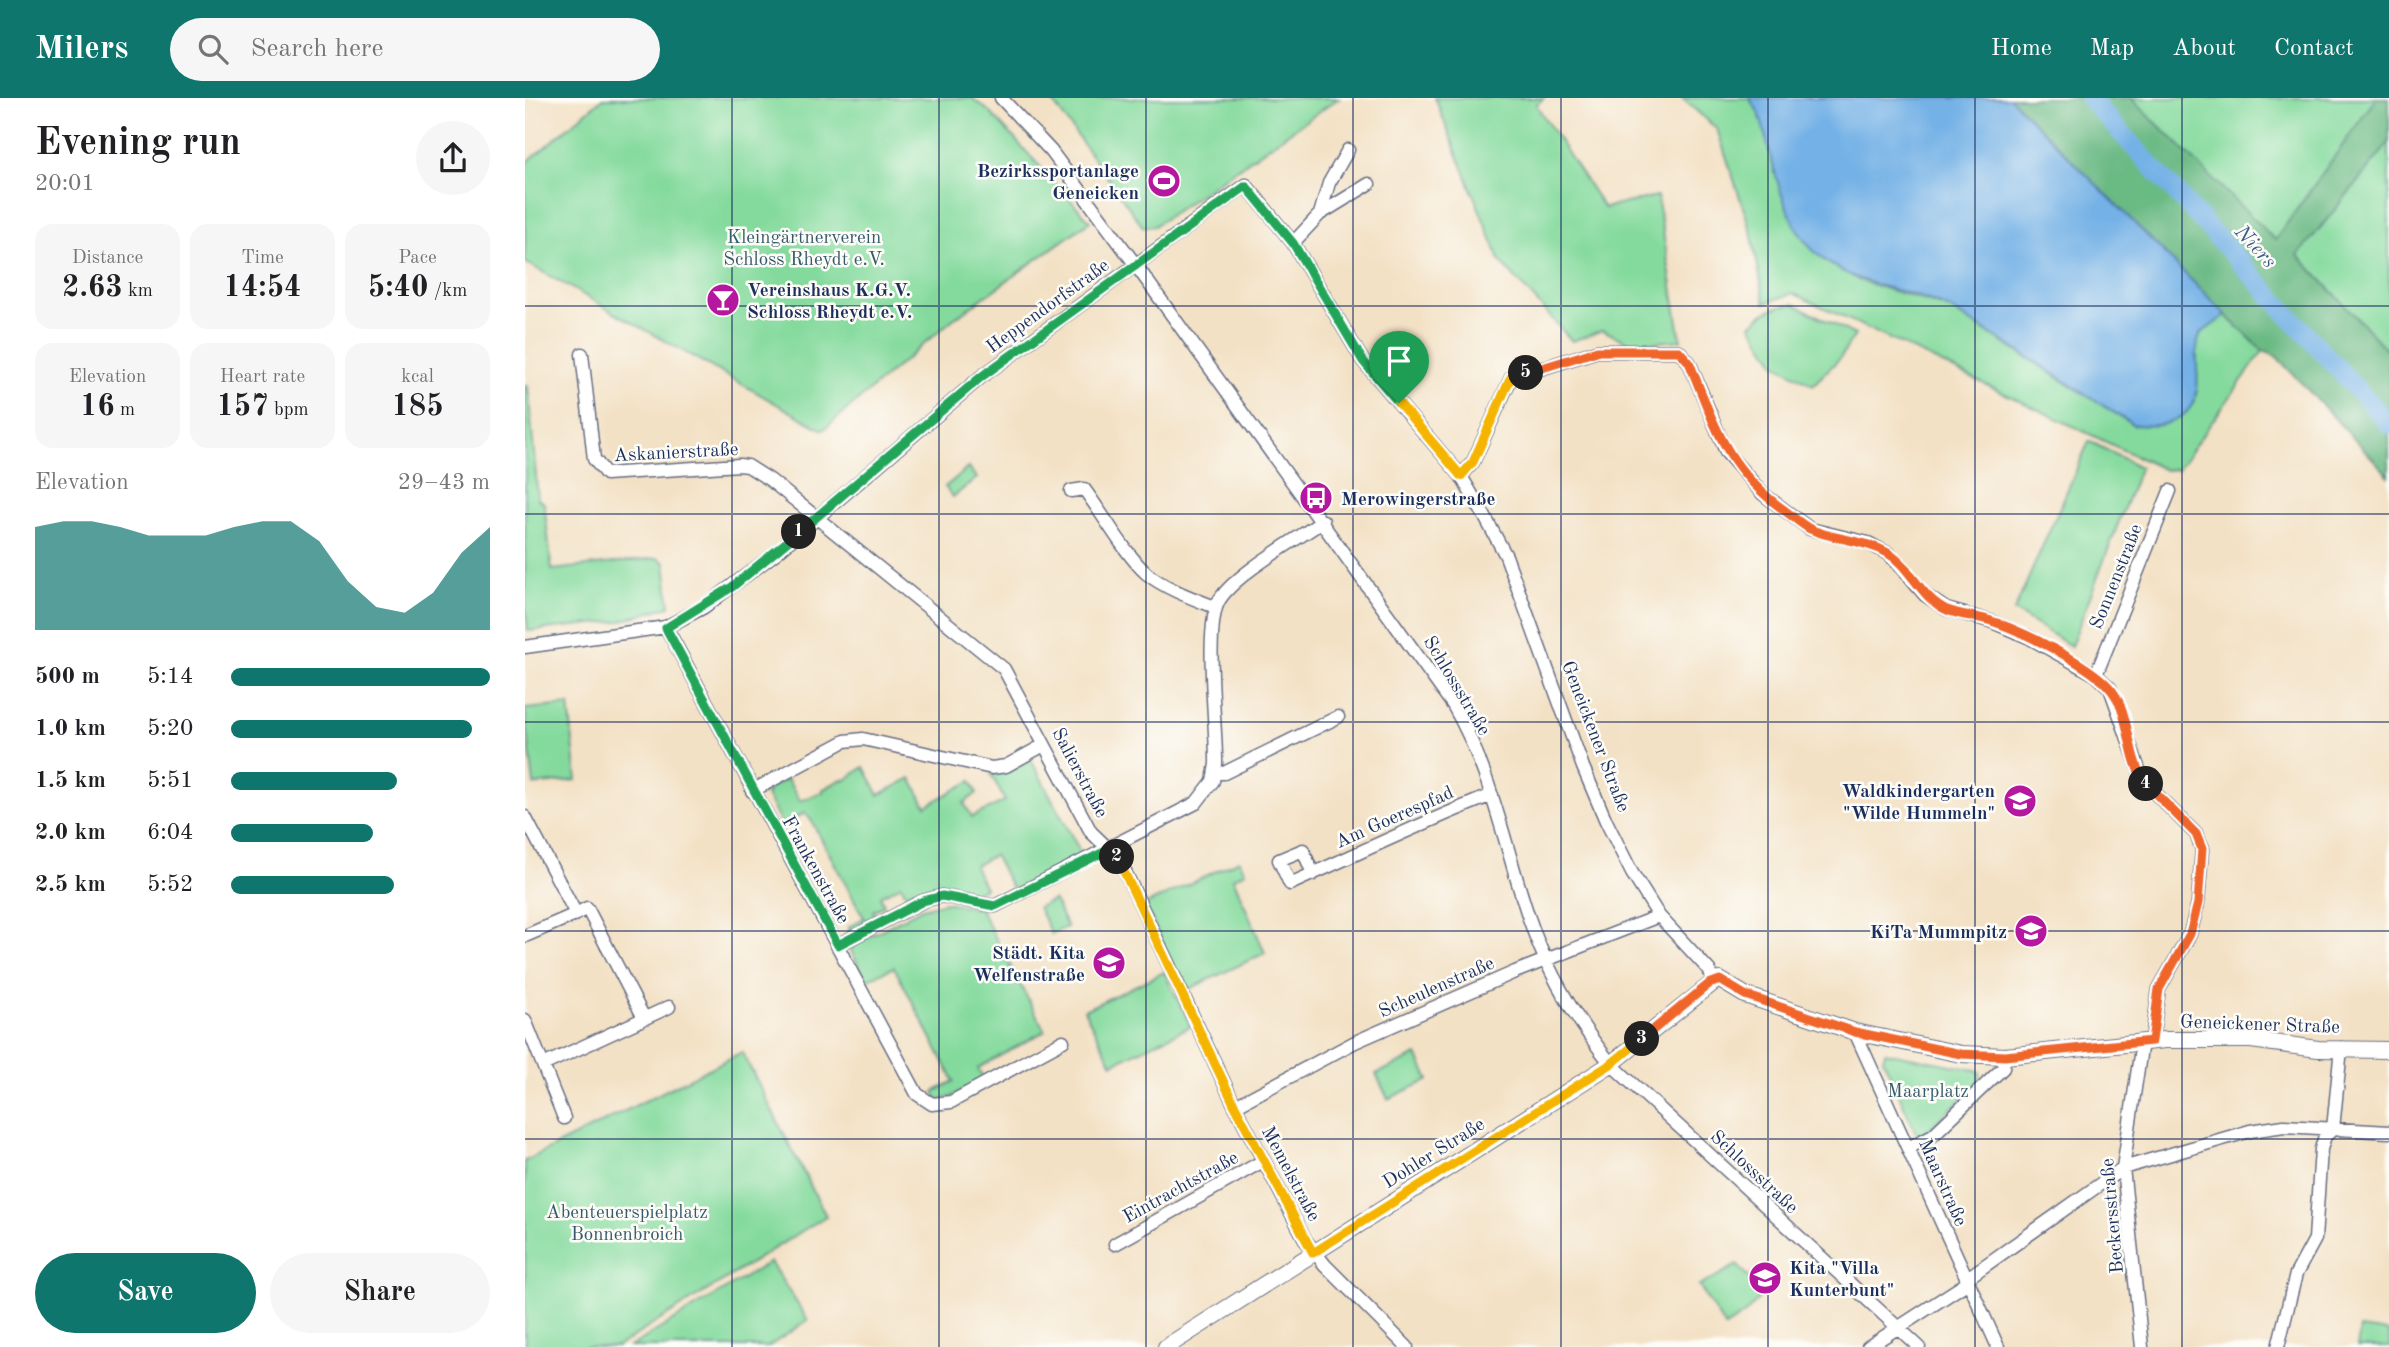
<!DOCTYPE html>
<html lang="en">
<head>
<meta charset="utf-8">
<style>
	:root { --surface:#fff; --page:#f6f6f6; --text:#202124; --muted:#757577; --accent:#0f766e }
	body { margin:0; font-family:"Old Standard TT",serif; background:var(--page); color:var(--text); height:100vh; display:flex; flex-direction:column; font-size:26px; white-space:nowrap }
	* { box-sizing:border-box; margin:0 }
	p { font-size:23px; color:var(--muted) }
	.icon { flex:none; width:38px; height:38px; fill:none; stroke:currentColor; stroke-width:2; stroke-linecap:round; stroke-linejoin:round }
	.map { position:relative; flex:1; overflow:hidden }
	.side { display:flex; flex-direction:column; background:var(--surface); width:525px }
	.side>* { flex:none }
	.pin { position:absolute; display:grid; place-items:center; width:60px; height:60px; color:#fff; margin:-72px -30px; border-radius:50% 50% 50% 0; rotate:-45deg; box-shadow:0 0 7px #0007 }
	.pin .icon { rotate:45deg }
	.km { position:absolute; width:35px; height:35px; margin:-18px; border-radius:50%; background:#222; color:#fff; font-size:19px; line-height:35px; text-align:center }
	.round { display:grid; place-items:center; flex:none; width:74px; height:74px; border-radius:37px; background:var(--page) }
	.head { display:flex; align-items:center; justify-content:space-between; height:119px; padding:0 35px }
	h1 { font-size:38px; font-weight:600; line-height:52px }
	.figures { display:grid; grid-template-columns:repeat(3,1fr); gap:10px; height:119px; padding:7px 35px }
	.figures div { display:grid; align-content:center; border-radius:18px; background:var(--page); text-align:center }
	.figures b { font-size:30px; font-weight:600 }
	.figures small { font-size:19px; font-weight:400 }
	.figures p { font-size:19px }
	.chart { height:196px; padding:14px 35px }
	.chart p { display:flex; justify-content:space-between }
	.chart svg { width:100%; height:126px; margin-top:7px; fill:var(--accent); opacity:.7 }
	.button { display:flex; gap:14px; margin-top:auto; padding:14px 35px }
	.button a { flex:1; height:80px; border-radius:42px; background:var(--accent); color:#fff; font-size:28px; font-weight:600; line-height:80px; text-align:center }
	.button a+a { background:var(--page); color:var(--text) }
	ul { padding:0 35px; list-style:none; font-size:23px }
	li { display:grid; grid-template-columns:112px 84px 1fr; align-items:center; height:52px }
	li i { height:18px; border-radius:9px; background:var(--accent) }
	header { display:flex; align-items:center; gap:42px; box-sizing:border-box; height:98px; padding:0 35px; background:var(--accent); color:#fff }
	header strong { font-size:33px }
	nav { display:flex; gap:38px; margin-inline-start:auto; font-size:24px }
	.search { width:490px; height:63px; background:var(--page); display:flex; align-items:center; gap:18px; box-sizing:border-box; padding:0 24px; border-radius:38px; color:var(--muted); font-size:26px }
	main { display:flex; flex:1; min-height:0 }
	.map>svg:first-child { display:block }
	.green { fill:#84da9d; stroke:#50847e; stroke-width:2 }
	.forest { fill:#6bba84; stroke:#437471; stroke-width:2 }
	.water { fill:#73b1e6; stroke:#4770a2; stroke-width:2 }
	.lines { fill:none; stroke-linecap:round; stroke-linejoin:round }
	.river { stroke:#73b1e6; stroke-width:19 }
	.minor-casing { stroke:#676d82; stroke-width:15 }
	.major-casing { stroke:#676d82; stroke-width:18 }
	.minor { stroke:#fff; stroke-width:12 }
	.major { stroke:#fff; stroke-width:16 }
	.split-1-casing { stroke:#fff; stroke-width:14 }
	.split-2-casing { stroke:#fff; stroke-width:14 }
	.split-3-casing { stroke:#fff; stroke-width:14 }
	.split-4-casing { stroke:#fff; stroke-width:14 }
	.split-5-casing { stroke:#fff; stroke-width:14 }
	.split-6-casing { stroke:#fff; stroke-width:14 }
	.split-1 { stroke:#22a559; stroke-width:9 }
	.split-2 { stroke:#22a559; stroke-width:9 }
	.split-3 { stroke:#f5b400; stroke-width:9 }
	.split-4 { stroke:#f0652b; stroke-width:9 }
	.split-5 { stroke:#f0652b; stroke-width:9 }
	.split-6 { stroke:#f5b400; stroke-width:9 }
	.grid { fill:none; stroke:#1b2f5e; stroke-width:2; stroke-opacity:0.55 }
	.labels { text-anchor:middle; stroke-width:5; stroke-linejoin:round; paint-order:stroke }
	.poi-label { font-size:19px; font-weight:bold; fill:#1b2f5e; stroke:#fdfcf7; text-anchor:end }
	.park-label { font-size:19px; fill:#355a6e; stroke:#fdfcf7 }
	.street-label { font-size:19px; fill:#1b2f5e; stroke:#fdfcf7 }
	.water-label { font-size:21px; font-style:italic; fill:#3a5c8e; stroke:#fdfcf7 }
</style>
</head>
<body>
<header>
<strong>Milers</strong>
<div class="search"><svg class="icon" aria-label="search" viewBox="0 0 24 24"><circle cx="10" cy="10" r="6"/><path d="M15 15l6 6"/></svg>Search here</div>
<nav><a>Home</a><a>Map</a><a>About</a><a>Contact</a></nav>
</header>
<main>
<section class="side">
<div class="head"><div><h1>Evening run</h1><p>20:01</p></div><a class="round"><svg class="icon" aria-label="share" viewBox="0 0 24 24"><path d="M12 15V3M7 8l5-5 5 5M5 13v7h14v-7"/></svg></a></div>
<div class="figures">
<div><p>Distance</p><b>2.63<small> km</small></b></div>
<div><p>Time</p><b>14:54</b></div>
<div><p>Pace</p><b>5:40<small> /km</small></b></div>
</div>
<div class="figures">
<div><p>Elevation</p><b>16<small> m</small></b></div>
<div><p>Heart rate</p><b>157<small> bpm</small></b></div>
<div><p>kcal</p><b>185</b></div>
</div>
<div class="chart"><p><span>Elevation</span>29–43 m</p>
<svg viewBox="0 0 160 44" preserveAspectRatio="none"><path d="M0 44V8L10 6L20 6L30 8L40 11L50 11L60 11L70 8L80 6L90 6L100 13L110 27L120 36L130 38L140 31L150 17L160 8V44z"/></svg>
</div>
<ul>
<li><b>500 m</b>5:14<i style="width:100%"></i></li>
<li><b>1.0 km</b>5:20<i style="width:93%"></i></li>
<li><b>1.5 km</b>5:51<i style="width:64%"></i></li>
<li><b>2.0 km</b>6:04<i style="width:55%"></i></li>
<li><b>2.5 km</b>5:52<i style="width:63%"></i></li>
</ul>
<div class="button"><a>Save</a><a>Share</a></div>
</section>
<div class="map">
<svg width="1864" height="1249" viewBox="0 0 1864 1249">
	<rect width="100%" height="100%" fill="#fdfcf7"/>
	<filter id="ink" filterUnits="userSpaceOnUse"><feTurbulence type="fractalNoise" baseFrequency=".0143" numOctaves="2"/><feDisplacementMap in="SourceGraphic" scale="14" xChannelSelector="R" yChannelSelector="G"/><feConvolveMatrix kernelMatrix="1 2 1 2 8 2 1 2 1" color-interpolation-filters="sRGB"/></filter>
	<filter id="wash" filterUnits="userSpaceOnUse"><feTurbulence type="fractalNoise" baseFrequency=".00686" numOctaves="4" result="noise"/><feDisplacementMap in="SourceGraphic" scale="28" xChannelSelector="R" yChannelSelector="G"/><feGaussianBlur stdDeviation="1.57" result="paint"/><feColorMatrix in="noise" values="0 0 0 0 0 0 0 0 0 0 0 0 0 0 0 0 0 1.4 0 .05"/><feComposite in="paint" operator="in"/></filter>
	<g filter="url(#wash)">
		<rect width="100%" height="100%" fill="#f3e1c5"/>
		<!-- green -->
		<path class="green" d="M78,0H447L465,14L565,123L427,222L298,332L0,164V66Z
			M525,0H814L629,128L618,129Z
			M910,0H1019L1011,7L1079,110L1132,98L1156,242L1106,246L1078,232L1047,243L975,163Z
			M1157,0H1224L1234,15L1263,109L1285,149L1333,182L1423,210L1607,326C1634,331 1668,324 1672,291C1674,272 1668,255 1675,236L1701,217L1738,253L1653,371L1640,372L1268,195L1240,205L1226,133L1192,31Z
			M1606,0H1851L1853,2L1750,143Z
			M1863,46L1864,47V254L1773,157Z
			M1269,206L1330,237L1315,260L1288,287L1251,266L1226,227C1238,214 1250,207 1269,206Z
			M0,288H3L13,401L19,405L27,472L133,460L140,465L145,508L95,523L3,533L0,504Z
			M1564,343L1615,369L1546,548L1489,513Z
			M443,370L452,380L428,399L420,389Z
			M44,607L52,682L9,687L0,611Z
			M506,662L557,757L488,792L469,757L449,768L460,790C439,803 419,787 393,801L388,792L381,796L376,787L355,798L359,807L348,813L352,821L324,837V829L339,820L286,722L280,715L257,727L241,697L244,691L262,681L275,703L298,694L297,692L317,681L319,683L339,669L354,697L386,680L401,708L446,683L452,695L439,705L447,719L480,703L466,676L483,674Z
			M714,762L720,774L708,780L740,855L660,893L620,807Z
			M529,802L542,829L526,836L513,809Z
			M421,804L455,811L520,933L453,970L459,982L427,999L413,1002L409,994L429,983L369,869L341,882L326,853L330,846L397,810Z
			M639,874L666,928L587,966L559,912Z
			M217,954L301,1118L92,1249H3L0,1244V1063Z
			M1360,954L1451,972L1455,974V984L1397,1037L1391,1035L1358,961Z
			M892,957L904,982L863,1001L851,976Z
			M245,1164L283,1222L243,1249H105Z
			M1212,1167L1239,1195L1220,1216L1200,1229L1174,1188Z
			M1835,1230L1864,1234V1249H1832Z"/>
		<!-- forest -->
		<path class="forest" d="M1485,0H1606L1750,142L1851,0H1864V45L1773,157L1864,254V378L1751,258L1738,253L1701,217Z"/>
		<!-- water -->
		<path class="water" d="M1224,0H1485L1701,217L1675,236C1668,255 1674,272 1672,291C1668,324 1634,331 1607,326C1547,288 1487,247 1426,212C1380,187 1323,191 1285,149C1255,116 1247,57 1234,15Z"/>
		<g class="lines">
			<!-- river -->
			<path class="river" d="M1564,0L1864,326"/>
		</g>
	</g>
	<g filter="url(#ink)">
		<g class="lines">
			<defs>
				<path id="minor" d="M476,0L526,53L610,166L928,607C967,674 980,751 1005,823C1023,876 1051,922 1086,966L1394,1249
					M795,116L804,85L823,52
					M768,145L795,116L844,86
					M57,256L69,361L81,376L214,367L223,368L245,382L479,571L566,734L594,761L710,1008L781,1143L800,1167L882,1249
					M936,378L948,364L986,280L1072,253H1154L1164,264L1201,354L1238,396L1285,431L1343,445L1364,456L1400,497L1421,511L1465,523L1503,539L1571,577L1585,590L1618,683L1671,736L1677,751L1673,805L1665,836L1634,891L1627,942
					M546,393L559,391C577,415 601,457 621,475C641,491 667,500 690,509
					M141,529L392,996L407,1006L426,1004L538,943
					M0,549L141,529L179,509L252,454L456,279L721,87L768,145L838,263L936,378L960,419L981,458L1058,669L1081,723L1107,775L1134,818L1184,872L1189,884
					M1571,577L1645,393
					M690,675H699L813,619
					M227,693L320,643L338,641L467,670L481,668L519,647
					M0,719L51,816L0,838
					M788,776L778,752L754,762L765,786C832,756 898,724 967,697
					M51,816L62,810L119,920
					M313,847L398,803L417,798L470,808L671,705L688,683L691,666C692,631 678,526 695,501C712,475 771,442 798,423
					M0,922L39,1020
					M1330,934L1473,1249
					M1617,944L1598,1070L1617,1249
					M18,967L144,909
					M710,1008L830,944L990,874L1134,818
					M1383,1050L1408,1037L1478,970L1480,958
					M590,1146L738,1063
					M1441,1181L1598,1070L1725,1033L1759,1028L1864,1034
					M1343,1249L1442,1185
					M1753,1249L1771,1176L1790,1141L1796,1051L1800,1038L1808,1031L1816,950"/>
				<path id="major" d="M641,1249L1086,966L1189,884L1195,882L1220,897L1330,934L1436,956L1480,958L1640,942H1726L1793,951L1864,952"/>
			</defs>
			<!-- minor casing -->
			<use href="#minor" class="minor-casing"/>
			<!-- major casing -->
			<use href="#major" class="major-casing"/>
			<!-- minor -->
			<use href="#minor" class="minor"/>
			<!-- major -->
			<use href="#major" class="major"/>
		</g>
	</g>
	<g class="lines" filter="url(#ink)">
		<defs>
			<path id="split-1" d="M274,434L456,279L721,88L768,145L838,263L874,305"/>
			<path id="split-2" d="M274,434L207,489L141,530L313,847L398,803L417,798L470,808L585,751L592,759"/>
			<path id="split-3" d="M592,759L710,1008L788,1155L1086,966L1117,941"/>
			<path id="split-4" d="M1117,941L1184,886L1195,882L1220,897L1330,934L1436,956L1480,958L1627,943L1634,891L1665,836L1673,805L1677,751L1671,736L1621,686"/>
			<path id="split-5" d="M1001,275L1072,253H1154L1164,264C1190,328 1201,370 1259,412C1267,418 1276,426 1285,431C1309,442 1337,441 1361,454C1385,467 1395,500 1422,512C1434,517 1450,518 1463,522C1494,531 1561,565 1583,588C1607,612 1600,658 1621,686"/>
			<path id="split-6" d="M874,305L936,378L948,364L986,279L1001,275"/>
		</defs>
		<!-- split-1 casing -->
		<use href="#split-1" class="split-1-casing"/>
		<!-- split-2 casing -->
		<use href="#split-2" class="split-2-casing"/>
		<!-- split-3 casing -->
		<use href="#split-3" class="split-3-casing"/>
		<!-- split-4 casing -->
		<use href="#split-4" class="split-4-casing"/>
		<!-- split-5 casing -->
		<use href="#split-5" class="split-5-casing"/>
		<!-- split-6 casing -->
		<use href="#split-6" class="split-6-casing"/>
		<!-- split-1 -->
		<use href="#split-1" class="split-1"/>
		<!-- split-2 -->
		<use href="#split-2" class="split-2"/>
		<!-- split-3 -->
		<use href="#split-3" class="split-3"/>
		<!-- split-4 -->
		<use href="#split-4" class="split-4"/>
		<!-- split-5 -->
		<use href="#split-5" class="split-5"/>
		<!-- split-6 -->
		<use href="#split-6" class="split-6"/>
	</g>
	<!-- grid -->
	<path class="grid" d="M207,0V1249M414,0V1249M621,0V1249M828,0V1249M1036,0V1249M1243,0V1249M1450,0V1249M1657,0V1249M0,208H1864M0,416H1864M0,624H1864M0,833H1864M0,1041H1864"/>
	<!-- icons -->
	<defs>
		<symbol id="stadium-disc" viewBox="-11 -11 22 22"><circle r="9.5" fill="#b5179e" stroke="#fdfcf7"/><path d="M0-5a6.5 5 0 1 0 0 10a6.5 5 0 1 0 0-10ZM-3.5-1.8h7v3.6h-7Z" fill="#fff"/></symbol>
		<symbol id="bar-disc" viewBox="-11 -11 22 22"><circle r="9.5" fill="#b5179e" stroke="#fdfcf7"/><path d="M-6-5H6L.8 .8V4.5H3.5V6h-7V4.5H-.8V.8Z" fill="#fff"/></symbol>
		<symbol id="bus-disc" viewBox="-11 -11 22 22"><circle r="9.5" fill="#b5179e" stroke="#fdfcf7"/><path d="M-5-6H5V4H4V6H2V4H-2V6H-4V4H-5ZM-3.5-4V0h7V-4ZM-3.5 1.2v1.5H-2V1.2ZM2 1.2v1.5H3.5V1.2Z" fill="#fff"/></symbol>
		<symbol id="school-disc" viewBox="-11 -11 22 22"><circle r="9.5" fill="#b5179e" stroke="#fdfcf7"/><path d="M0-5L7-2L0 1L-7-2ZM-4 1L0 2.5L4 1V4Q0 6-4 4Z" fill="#fff"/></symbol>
	</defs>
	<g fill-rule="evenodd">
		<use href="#stadium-disc" x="620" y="64" width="38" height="38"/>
		<use href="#bar-disc" x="179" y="183" width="38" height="38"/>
		<use href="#bus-disc" x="772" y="381" width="38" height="38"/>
		<use href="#school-disc" x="1476" y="684" width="38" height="38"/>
		<use href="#school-disc" x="1487" y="814" width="38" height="38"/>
		<use href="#school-disc" x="565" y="846" width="38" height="38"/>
		<use href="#school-disc" x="1221" y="1161" width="38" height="38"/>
	</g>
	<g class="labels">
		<!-- poi labels -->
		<g class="poi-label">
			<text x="614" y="79">Bezirkssportanlage<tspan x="614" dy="22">Geneicken</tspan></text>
			<text x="222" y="198" text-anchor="start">Vereinshaus K.G.V.<tspan x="222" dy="22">Schloss Rheydt e.V.</tspan></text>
			<text x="816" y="407" text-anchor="start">Merowingerstraße</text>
			<text x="1470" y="699">Waldkindergarten<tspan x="1470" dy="22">"Wilde Hummeln"</tspan></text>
			<text x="1482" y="840">KiTa Mummpitz</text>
			<text x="560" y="861">Städt. Kita<tspan x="560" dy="22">Welfenstraße</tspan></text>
			<text x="1264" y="1176" text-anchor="start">Kita "Villa<tspan x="1264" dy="22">Kunterbunt"</tspan></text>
		</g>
		<!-- park labels -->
		<g class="park-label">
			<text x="279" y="145">Kleingärtnerverein<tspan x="279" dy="22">Schloss Rheydt e.V.</tspan></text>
			<text x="1403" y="999">Maarplatz</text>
			<text x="102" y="1120">Abenteuerspielplatz<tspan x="102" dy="22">Bonnenbroich</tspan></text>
		</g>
		<!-- street labels -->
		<g class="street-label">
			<text transform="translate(522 207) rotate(-36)" y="7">Heppendorfstraße</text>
			<text transform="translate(151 353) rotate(-3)" y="7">Askanierstraße</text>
			<text transform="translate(1590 478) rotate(-68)" y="7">Sonnenstraße</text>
			<text transform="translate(933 587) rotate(59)" y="7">Schlossstraße</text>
			<text transform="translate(1072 638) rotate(69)" y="7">Geneickener Straße</text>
			<text transform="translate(556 674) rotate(62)" y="7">Salierstraße</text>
			<text transform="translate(869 718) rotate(-24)" y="7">Am Goerespfad</text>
			<text transform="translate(292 771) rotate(61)" y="7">Frankenstraße</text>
			<text transform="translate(911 888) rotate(-24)" y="7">Scheulenstraße</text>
			<text transform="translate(1735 925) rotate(2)" y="7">Geneickener Straße</text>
			<text transform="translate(908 1054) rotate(-32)" y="7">Dohler Straße</text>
			<text transform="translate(1230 1073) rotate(43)" y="7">Schlossstraße</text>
			<text transform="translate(767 1075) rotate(62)" y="7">Memelstraße</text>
			<text transform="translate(1419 1084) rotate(66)" y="7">Maarstraße</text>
			<text transform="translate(655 1088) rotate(-29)" y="7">Eintrachtstraße</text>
			<text transform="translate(1586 1118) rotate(-95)" y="7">Beckersstraße</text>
		</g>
		<!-- water labels -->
		<g class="water-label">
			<text transform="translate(1731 148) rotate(47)" y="7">Niers</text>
		</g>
	</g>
</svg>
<div class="pin" style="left:874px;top:305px;background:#1e9e55"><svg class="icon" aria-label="arrive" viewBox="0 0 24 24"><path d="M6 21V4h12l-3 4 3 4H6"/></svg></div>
<b class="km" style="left:274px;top:434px">1</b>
<b class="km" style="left:592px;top:759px">2</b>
<b class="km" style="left:1117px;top:941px">3</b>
<b class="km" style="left:1621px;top:686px">4</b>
<b class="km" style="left:1001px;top:275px">5</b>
</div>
</main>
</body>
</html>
